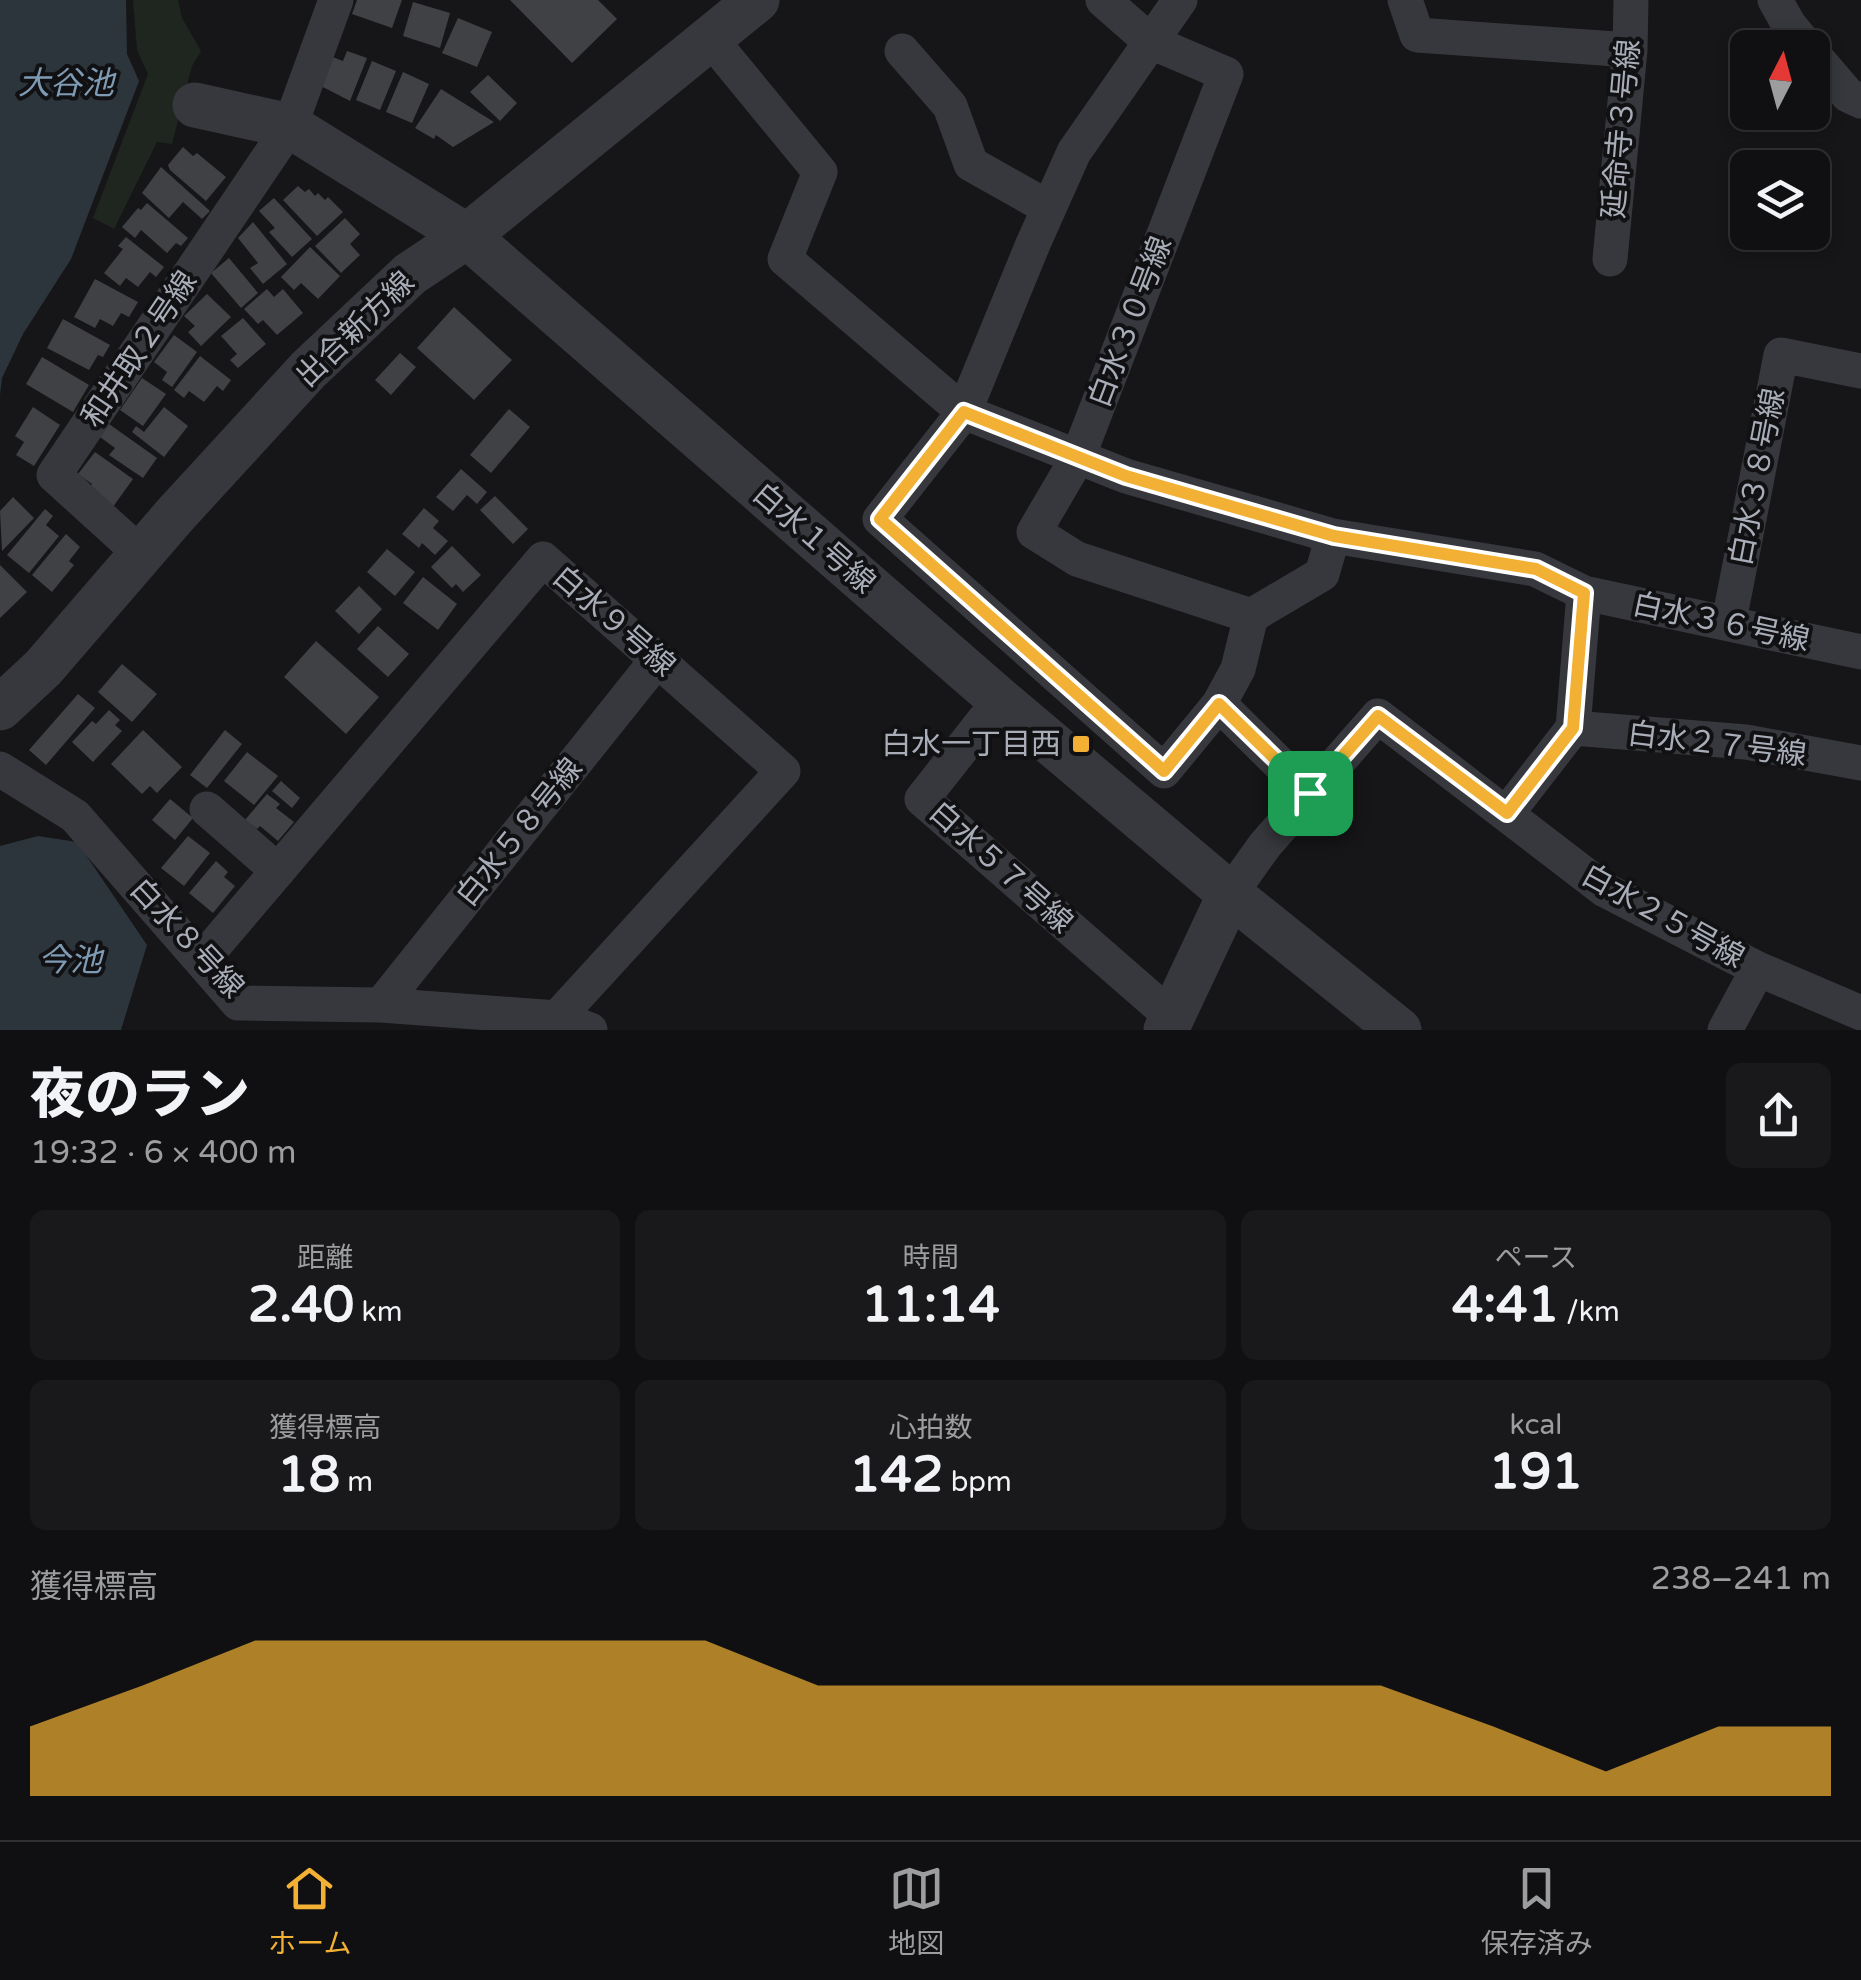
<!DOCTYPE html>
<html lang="ja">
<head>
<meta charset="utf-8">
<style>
	:root { --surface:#101012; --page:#19191b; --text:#f1f3f6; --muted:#9c9d9f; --line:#303032; --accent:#f2b134 }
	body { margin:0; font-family:"Varela Round","Noto Sans JP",sans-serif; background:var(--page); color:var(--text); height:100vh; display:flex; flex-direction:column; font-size:38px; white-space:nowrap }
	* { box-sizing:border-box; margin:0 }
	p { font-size:32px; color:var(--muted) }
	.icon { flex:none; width:55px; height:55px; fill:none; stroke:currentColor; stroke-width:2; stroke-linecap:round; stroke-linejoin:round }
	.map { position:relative; height:1030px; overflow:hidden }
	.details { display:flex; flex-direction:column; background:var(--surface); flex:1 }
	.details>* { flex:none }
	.needle { width:65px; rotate:6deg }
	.tools { position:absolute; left:1730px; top:30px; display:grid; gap:20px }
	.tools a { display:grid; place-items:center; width:100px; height:100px; border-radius:15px; background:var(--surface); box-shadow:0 5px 15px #0003,0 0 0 2px var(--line); font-size:50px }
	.pin { position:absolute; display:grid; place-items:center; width:85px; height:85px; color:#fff; margin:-42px; border-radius:20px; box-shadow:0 5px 15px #0006 }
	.round { display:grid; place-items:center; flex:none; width:105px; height:105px; border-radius:15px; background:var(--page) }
	.headline { display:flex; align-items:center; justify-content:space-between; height:170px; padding:0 30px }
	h1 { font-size:55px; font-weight:800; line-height:75px }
	.metrics { display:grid; grid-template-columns:repeat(3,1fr); gap:15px; height:170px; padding:10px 30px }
	.metrics div { display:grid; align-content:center; border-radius:15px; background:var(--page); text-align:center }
	.metrics b { font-size:50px; font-weight:800 }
	.metrics small { font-size:28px; font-weight:400 }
	.metrics p { font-size:28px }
	.chart { height:280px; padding:20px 30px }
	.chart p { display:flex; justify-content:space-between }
	.chart svg { width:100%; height:180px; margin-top:10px; fill:var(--accent); opacity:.7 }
	.tab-bar { display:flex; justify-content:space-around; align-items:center; height:140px; border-top:2px solid var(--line); background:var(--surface); font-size:28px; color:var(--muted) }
	.tab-bar a { display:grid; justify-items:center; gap:5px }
	.tab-bar .selected { color:var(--accent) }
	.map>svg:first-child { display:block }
	.green { fill:#1e261f }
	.water { fill:#2c353c }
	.building { fill:#404145 }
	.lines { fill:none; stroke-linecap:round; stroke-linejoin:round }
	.minor { stroke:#37383d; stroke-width:35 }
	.tertiary { stroke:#37383d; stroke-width:45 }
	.route-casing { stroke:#fff; stroke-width:20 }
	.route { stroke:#f2b134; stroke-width:12 }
	.poi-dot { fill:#f2b134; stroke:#111113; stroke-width:4 }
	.labels { text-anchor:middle; stroke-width:8; stroke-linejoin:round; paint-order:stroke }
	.street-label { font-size:30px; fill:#a8adb8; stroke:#111113 }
	.poi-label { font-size:30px; fill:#a8adb8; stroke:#111113; text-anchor:end }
	.water-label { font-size:32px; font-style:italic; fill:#7f9bb3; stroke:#111113 }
</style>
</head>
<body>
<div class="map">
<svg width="1861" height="1030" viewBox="0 0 1861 1030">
	<rect width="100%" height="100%" fill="#161618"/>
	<!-- green -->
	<path class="green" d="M133,0H178L182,18L201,51L192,66L172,144L157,142L114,229L93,218L148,74L137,50Z"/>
	<!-- water -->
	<path class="water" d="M0,0H126L127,54L139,81L71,259L23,334L2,378L0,395Z
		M38,836L77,842L147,945L121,1030H0V846Z"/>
	<!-- building -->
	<path class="building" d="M357,0H402L392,28L352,14Z
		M510,0H598L617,19L572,63Z
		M413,2L450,13L440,48L403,36Z
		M458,18L492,32L477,67L442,53Z
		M347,51L367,58L350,101L319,85L330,56L343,61Z
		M372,61L396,71L380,110L356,100Z
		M403,72L429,84L412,123L386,112Z
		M488,75L517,103L500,121L470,92Z
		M441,89L494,122L453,147L436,135L434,139L415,128Z
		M183,147L193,156L197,153L226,177L206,201L170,170L168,165Z
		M161,167L210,211L202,219L183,202L169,218L142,193Z
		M298,186L305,192L309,189L315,196L318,193L325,200L328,197L343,212L317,236L283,200Z
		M274,198L312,239L292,257L269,232L275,228L259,211Z
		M147,203L188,238L181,246L176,243L167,253L141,230L135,238L122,227L138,208L141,210Z
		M345,218L360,234L350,244L360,255L341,273L315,246Z
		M253,222L287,264L263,284L250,268L258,263L238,238Z
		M126,237L164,267L156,277L150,272L138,287L126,278L120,286L104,273L123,249L118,246Z
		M310,247L340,276L318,299L301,283L294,290L281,277Z
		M229,258L258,293L241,308L211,273Z
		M95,279L138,302L129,317L121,313L113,326L100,319L95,328L74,317Z
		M267,289L274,297L283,289L303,313L277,335L263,320L258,324L244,309Z
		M207,294L231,317L201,346L188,332L195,326L184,316Z
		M454,307L512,360L474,400L417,348Z
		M243,318L266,344L238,368L230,360L237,354L221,336Z
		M63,319L110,345L103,357L98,355L89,370L47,348Z
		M174,335L197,352L172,387L162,380L167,372L154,362Z
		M400,353L416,367L391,395L375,380Z
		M200,356L231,380L223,391L217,386L204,402L189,391L184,398L174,390Z
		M42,357L89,385L73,412L26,384Z
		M142,378L166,394L143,426L120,410Z
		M33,407L60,425L34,466L16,455L24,442L15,436Z
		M164,407L188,426L164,457L132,432L136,426L144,432Z
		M509,409L530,427L491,473L470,455Z
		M109,424L157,458L143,478L109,455L115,448L100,437Z
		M95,452L133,479L110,511L86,494L92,484L78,474Z
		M461,469L487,492L477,504L467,495L453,511L436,497Z
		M495,496L528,529L513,544L480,510Z
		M13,497L34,518L2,551L0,511Z
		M424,508L439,521L433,528L448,541L435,555L422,543L419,548L402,534Z
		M45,509L53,516L46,525L59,536L29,573L7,555Z
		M66,534L80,547L69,561L74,565L52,592L32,575Z
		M452,546L481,575L463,592L456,584L452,588L431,567Z
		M387,549L415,572L395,596L367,572Z
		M0,565L27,592L0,618Z
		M423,577L457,604L438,630L403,603Z
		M359,586L382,609L359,634L335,611Z
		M378,626L409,654L388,677L357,649Z
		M316,641L379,697L346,734L284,677Z
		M122,664L157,694L132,722L98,692Z
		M78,694L95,708L46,765L29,750Z
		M109,710L120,720L115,725L122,731L93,762L72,742L92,721L96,724Z
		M143,730L182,767L157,793L150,786L142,794L111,764Z
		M225,730L242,744L207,788L190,775Z
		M247,752L278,776L254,805L224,781Z
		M281,781L300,798L292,808L272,791Z
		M267,794L280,804L276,808L294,822L278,841L260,826L257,829L245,820Z
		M170,799L193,818L175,840L152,820Z
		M188,836L210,853L184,886L161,868Z
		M216,861L228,872L224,877L235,886L213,913L189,893Z"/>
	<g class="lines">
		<!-- minor -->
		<path class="minor" d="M1180,0L1074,152L1033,244L964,412L880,519L1164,771L1219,704L1309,793
			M1405,0L1417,35L1630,50
			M1775,0L1789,25L1808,48
			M709,37L820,172L785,259L964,412L1078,457L1226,74L1151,42L1103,0
			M902,51L950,106L971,164L1049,208
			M1812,53L1848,95L1861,101
			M1610,259L1630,50L1631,0
			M141,554L54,475L290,126L336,0
			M1251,616L1077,559L1034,532L1078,457L1126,476L1333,536L1535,569L1584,593
			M1729,621L1781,355L1861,371
			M1000,700L922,799L1172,1017
			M1219,704L1238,669L1251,616L1322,574L1333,536
			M1573,728L1746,742L1861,763
			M0,769L75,816L238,1003L381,1005L557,1018L590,1030
			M207,809L278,871
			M1507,813L1573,728L1584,593L1861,652
			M1230,894L1265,845L1378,716L1605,890L1758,969L1861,1013
			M202,960L543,559L783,771L557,1018
			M381,1005L657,660
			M1725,1030L1758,969"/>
		<!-- tertiary -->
		<path class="tertiary" d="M195,105L290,126L467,236L1000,700L1230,894L1399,1030
			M0,708L43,668L175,515L308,370L410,274L467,236L757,0
			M1166,1030L1230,894"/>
	</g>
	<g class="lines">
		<defs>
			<path id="route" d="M964,412L1126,476L1334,536L1536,569L1584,593L1573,728L1507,813L1378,716L1310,793L1219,704L1164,771L880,519Z"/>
		</defs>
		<!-- route casing -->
		<use href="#route" class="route-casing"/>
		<!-- route -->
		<use href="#route" class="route"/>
	</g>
	<!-- markers -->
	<rect class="poi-dot" x="1071" y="734" width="20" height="20" rx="5"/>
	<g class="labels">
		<!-- street labels -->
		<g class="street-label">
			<text transform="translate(1621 129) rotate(-85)" y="10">延命寺３号線</text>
			<text transform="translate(1130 322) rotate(-69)" y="10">白水３０号線</text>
			<text transform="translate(355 329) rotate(-44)" y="10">出合新方線</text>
			<text transform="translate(139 349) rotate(-56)" y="10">和井取２号線</text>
			<text transform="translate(1757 477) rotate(-79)" y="10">白水３８号線</text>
			<text transform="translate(814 538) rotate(41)" y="10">白水１号線</text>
			<text transform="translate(614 621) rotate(41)" y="10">白水９号線</text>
			<text transform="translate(1721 622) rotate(12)" y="10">白水３６号線</text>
			<text transform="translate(1717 744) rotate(7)" y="10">白水２７号線</text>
			<text transform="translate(519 832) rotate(-51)" y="10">白水５８号線</text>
			<text transform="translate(1001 867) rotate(42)" y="10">白水５７号線</text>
			<text transform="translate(1663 916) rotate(29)" y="10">白水２５号線</text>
			<text transform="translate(187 938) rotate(47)" y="10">白水８号線</text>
		</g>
		<!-- poi labels -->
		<g class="poi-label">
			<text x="1061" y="754">白水一丁目西</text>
		</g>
		<!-- water labels -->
		<g class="water-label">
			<text x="66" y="94">大谷池</text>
			<text x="70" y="971">今池</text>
		</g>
	</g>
</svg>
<div class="tools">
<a><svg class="needle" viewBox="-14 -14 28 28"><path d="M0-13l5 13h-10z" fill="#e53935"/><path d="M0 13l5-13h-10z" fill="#9c9d9f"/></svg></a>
<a><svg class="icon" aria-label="layers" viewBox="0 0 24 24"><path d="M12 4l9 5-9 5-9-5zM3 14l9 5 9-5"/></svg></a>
</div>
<div class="pin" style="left:1310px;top:793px;background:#1e9e55"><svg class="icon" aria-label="arrive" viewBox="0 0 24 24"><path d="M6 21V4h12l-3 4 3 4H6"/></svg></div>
</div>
<section class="details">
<div class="headline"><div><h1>夜のラン</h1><p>19:32 · 6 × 400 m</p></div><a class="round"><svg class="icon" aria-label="share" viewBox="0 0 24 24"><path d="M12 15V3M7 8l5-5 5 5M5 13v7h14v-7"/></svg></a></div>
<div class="metrics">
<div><p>距離</p><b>2.40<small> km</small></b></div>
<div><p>時間</p><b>11:14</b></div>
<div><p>ペース</p><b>4:41<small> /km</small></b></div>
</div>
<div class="metrics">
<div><p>獲得標高</p><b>18<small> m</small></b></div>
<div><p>心拍数</p><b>142<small> bpm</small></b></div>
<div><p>kcal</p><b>191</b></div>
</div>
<div class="chart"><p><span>獲得標高</span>238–241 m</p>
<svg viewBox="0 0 160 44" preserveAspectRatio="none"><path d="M0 44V27L10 17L20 6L30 6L40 6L50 6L60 6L70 17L80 17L90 17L100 17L110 17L120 17L130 27L140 38L150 27L160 27V44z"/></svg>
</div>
</section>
<nav class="tab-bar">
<a class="selected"><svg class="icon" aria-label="home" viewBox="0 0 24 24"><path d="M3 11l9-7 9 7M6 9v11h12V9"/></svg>ホーム</a>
<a><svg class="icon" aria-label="map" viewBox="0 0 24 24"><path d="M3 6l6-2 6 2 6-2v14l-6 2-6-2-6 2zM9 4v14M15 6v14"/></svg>地図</a>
<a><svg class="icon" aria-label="saved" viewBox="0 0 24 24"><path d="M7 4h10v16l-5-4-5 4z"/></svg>保存済み</a>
</nav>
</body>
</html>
